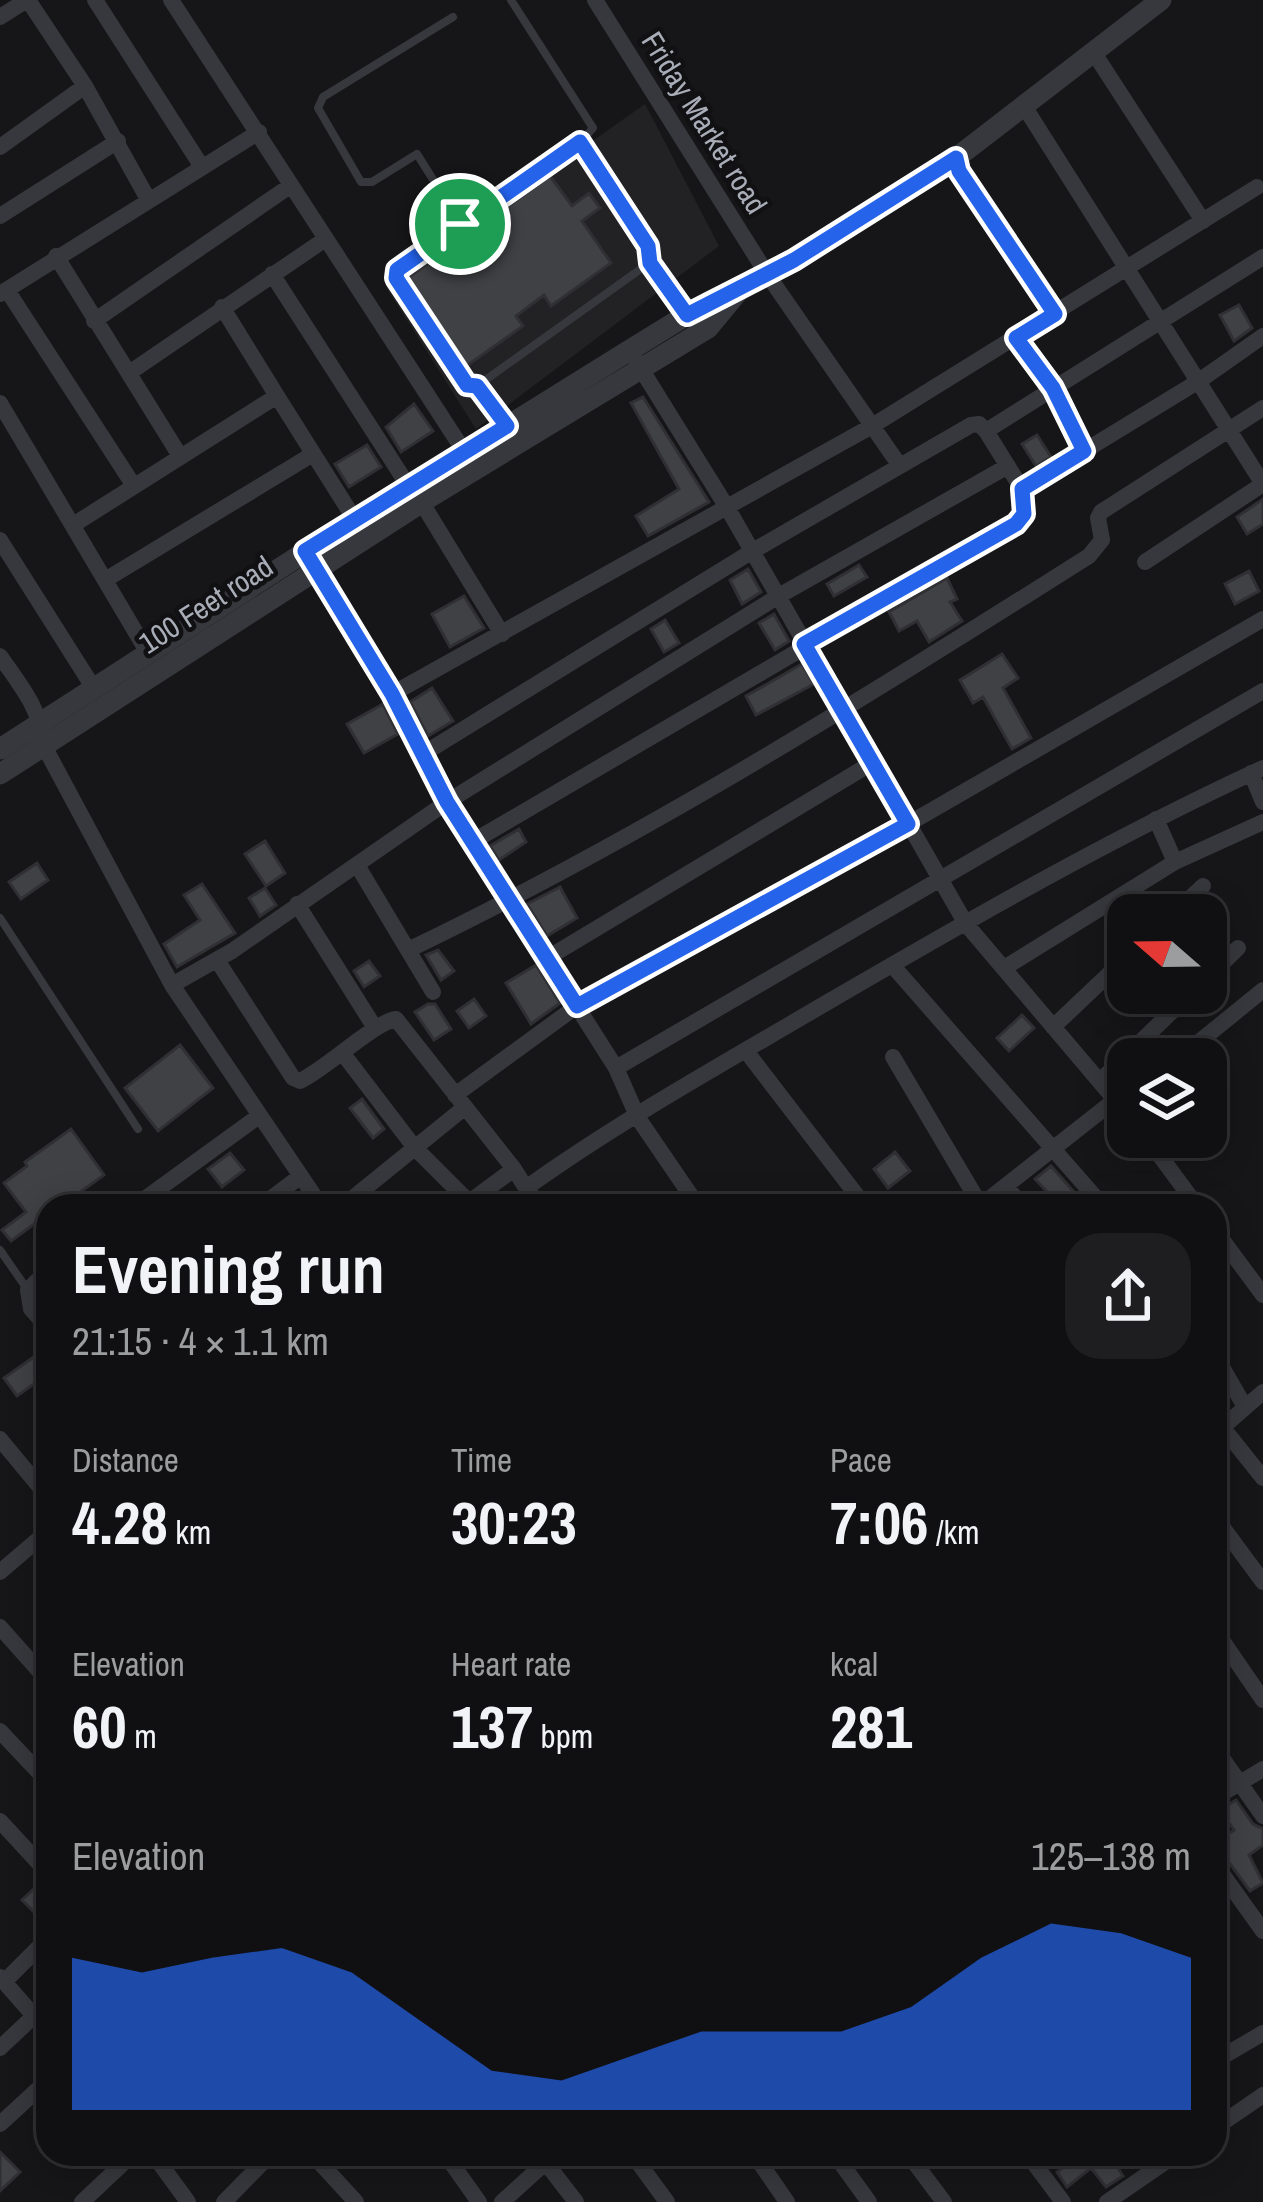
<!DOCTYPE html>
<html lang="en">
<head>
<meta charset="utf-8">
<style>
	:root { --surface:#101012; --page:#1e1e20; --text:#f1f3f6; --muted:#9c9d9f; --line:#303032; --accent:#2563eb }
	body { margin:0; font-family:"Archivo Narrow",sans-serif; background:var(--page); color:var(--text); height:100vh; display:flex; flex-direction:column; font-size:45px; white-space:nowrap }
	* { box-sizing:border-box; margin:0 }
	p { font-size:39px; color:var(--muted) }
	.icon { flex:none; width:66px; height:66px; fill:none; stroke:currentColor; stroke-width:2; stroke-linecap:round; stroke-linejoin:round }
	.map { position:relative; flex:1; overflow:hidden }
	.side { position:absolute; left:36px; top:1194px; width:1191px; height:972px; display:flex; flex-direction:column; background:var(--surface); border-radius:36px; box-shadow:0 6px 30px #0003,0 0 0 3px var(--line) }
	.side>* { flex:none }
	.needle { width:78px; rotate:290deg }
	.buttons { position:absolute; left:1107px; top:894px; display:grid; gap:24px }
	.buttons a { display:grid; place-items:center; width:120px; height:120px; border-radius:24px; background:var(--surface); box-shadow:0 6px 30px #0003,0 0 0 3px var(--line); font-size:60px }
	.pin { position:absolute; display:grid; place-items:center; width:102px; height:102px; color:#fff; margin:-51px; border:6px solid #fff; border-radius:50%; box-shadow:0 3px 12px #0007 }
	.round { display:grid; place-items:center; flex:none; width:126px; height:126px; border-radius:36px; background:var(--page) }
	.headline { display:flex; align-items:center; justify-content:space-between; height:204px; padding:0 36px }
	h1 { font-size:66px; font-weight:700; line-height:90px }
	.metrics { display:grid; grid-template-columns:repeat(3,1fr); gap:18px; height:204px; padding:12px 36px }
	.metrics div { display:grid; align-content:center }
	.metrics b { font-size:60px; font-weight:700 }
	.metrics small { font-size:33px; font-weight:400 }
	.metrics p { font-size:33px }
	.chart { height:336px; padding:24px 36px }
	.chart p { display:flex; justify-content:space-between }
	.chart svg { width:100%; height:216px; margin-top:12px; fill:var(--accent); opacity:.7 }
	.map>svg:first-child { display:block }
	.built { fill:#222225 }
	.building { fill:#404145; stroke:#303034; stroke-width:3 }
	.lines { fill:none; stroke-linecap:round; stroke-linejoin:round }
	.service { stroke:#37383d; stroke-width:8 }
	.minor { stroke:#37383d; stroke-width:16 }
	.tertiary { stroke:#37383d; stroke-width:21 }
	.route-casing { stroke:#fff; stroke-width:24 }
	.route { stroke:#2563eb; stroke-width:15 }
	.labels { text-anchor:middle; stroke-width:9; stroke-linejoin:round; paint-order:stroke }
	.street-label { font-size:30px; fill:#a8adb8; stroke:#111113 }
</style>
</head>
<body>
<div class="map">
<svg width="1263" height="2202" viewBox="0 0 1263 2202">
	<rect width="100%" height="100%" fill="#161618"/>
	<!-- built -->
	<path class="built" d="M645,104L719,246L476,429L386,287Z"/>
	<!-- building -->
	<path class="building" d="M550,176L572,206L589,193L600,208L582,221L611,263L551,306L544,295L516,316L523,326L465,367L406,279Z
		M1239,305L1252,328L1234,341L1220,315Z
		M643,397L709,502L648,536L636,516L679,489L631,403Z
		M414,404L433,431L401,452L386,427Z
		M1037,435L1051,457L1036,466L1022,444Z
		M367,445L381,467L349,487L335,464Z
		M1263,499V524L1247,534L1237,517Z
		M859,565L867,577L834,596L827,584Z
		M748,569L761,592L742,604L730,580Z
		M1249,571L1259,591L1235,604L1225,584Z
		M947,578L957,599L950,602L962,621L929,642L917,621L899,631L889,612Z
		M464,596L484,628L450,647L432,614Z
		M774,614L789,641L775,650L759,623Z
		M665,620L679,643L664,652L651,629Z
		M1002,654L1018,678L1003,688L1031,738L1012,749L983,697L973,703L960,680Z
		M802,664L814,684L756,715L746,696Z
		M432,688L453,721L428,736L410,702Z
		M383,704L398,734L364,753L347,724Z
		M519,829L526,842L499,860L490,846Z
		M265,841L285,873L266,886L245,854Z
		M37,863L48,880L21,899L9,882Z
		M202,884L235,933L177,967L164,944L200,920L184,895Z
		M560,887L577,918L547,936L527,904Z
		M265,888L276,905L260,916L249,898Z
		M438,950L454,971L441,980L426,955Z
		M369,961L380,976L364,987L354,971Z
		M536,965L560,1003L531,1024L506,983Z
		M474,999L486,1016L469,1028L457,1011Z
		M428,1004H435L451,1029L434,1040L415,1012Z
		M1022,1015L1034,1028L1009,1051L997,1038Z
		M180,1045L213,1088L158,1131L125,1088Z
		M362,1099L384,1129L373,1138L350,1108Z
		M71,1129L104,1175L61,1206H48V1214L11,1241L2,1230L26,1212L4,1183L27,1166L25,1162Z
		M895,1152L910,1171L888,1188L874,1169Z
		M230,1153L244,1170L222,1187L208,1169Z
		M1051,1166L1075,1193L1060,1206L1035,1179Z
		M48,1347V1374L17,1396L4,1378Z
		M1236,1800L1253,1824L1263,1829V1845L1249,1855L1263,1883L1250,1891L1225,1857L1215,1851V1843L1234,1830L1220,1810Z
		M40,1883L48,1885V1926L22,1900Z
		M0,2152L20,2172L0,2191Z
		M1080,2154H1109L1123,2176L1106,2187L1091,2168L1067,2187L1057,2172Z"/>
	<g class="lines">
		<!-- service -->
		<path class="service" d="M511,0L593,128L580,143L397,270L396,278L467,385L477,386L649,263L648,246L580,143
			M453,17L323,97L318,108L361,182H372L417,154L461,224
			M649,263L684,310
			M477,386L505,423
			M0,918L138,1129
			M0,1250L27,1289"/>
		<!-- minor -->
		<path class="minor" d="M28,0L85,86L148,199
			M95,0L202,167
			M171,0L471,462
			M595,0L767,274L900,466
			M0,17L27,0
			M1094,53L1203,221
			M1024,106L1263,484L1145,562
			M0,147L85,86
			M956,158L959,171L1055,314
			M0,216L118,141
			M56,256L180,456
			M272,274L409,487
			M7,290L134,486
			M0,294L259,132
			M222,307L277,396
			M94,321L290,186
			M1016,338L1053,388L1084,451
			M635,359L728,509L966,924L1128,1115
			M129,373L324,240
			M0,403L148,653
			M986,431L1263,257
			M1022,489L1199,381L1263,336
			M422,503L502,634
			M73,525L277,396L355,520
			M0,540L93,687
			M310,560L392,694L447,802L616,1068L638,1118L698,1206
			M105,580L313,454
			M0,656C20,685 41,709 44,746L172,985L321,1206
			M392,694L872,426L1257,187
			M423,754L751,552L971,425L979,424L986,431L1022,489L1023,514L1015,524L472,842
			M1251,773L1263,802
			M1156,819L1175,862
			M357,865L433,992
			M297,904L375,1028
			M1172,915L1203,886
			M408,950C645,836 868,696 1089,556L1102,540L1098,518L1101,512L1263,408
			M549,957L872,763
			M217,960L293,1078L300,1081C327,1068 375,1022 396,1019L514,1169
			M892,965L1103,1206
			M1004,968L1175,862L1263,822
			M1206,979L1238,948
			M172,985L232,951L447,802L777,597L1008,466
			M1053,1027L1128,956
			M746,1051L865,1206
			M344,1055L415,1148L469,1202
			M893,1057L981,1206
			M1178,1059L1263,990
			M616,1068L1263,691
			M1100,1081L1191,993
			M455,1095L577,1006L908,824L1263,619
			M1146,1137L1197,1206
			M1006,1186L1022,1206
			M526,1188L540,1206
			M135,1206L259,1116
			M261,1206L301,1176
			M343,1206L464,1108
			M464,1206L514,1169L526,1188C621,1120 721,1065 821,1006C965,922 1111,838 1263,768
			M980,1206L1115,1100
			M1215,1230L1263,1295
			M48,1270L28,1290L31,1309L48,1328
			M1215,1355L1245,1407
			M1223,1428L1263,1478
			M1216,1433L1263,1392
			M0,1439L48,1497
			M1215,1517L1263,1582
			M0,1572L48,1531
			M0,1627L48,1681
			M1215,1630L1263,1700
			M0,1731L48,1782
			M1215,1748L1263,1816
			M1215,1798L1263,1769
			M0,1821L48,1873
			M1215,1864L1263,1931
			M35,1951L48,1965
			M0,1977L48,2032
			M4,1982L48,1938
			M0,2048L34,2016
			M1215,2061L1263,2033
			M0,2124L48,2080
			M1215,2128L1263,2095
			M153,2154L188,2202
			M312,2154L356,2202
			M445,2154L479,2202
			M539,2154L576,2202
			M632,2154L667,2202
			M754,2154L787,2202
			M908,2154L944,2202
			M1027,2154L1063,2202
			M838,2159L869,2202
			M82,2202L133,2154
			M224,2202L271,2154
			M502,2202L546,2162
			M1107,2202L1177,2154"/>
		<!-- tertiary -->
		<path class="tertiary" d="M0,749L305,552L630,350L708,302L794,260L956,158L1161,0
			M0,774L430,497L708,328L741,288"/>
	</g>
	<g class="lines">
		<defs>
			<path id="route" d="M580,142L648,246L650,263L687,315L794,260L956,158L959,171L1055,314L1016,338L1053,388L1084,451L1022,489L1024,514L1016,524L804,644L908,824L577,1006L447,802L392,694L305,551L507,426L477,386L467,385L396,278L397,270Z"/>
		</defs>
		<!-- route casing -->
		<use href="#route" class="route-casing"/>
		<!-- route -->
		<use href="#route" class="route"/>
	</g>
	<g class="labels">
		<!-- street labels -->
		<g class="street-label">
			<text transform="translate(704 123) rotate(58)" y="10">Friday Market road</text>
			<text transform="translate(206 605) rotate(-33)" y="10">100 Feet road</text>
		</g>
	</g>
</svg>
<div class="buttons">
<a><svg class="needle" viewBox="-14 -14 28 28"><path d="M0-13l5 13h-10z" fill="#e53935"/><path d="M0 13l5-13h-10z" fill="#9c9d9f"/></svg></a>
<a><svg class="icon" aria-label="layers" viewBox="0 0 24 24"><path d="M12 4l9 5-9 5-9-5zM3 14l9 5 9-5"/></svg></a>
</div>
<div class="pin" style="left:460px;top:224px;background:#1e9e55"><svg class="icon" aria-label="arrive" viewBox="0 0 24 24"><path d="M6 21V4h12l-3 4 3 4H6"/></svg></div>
<section class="side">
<div class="headline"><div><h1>Evening run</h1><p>21:15 · 4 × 1.1 km</p></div><a class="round"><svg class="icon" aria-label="share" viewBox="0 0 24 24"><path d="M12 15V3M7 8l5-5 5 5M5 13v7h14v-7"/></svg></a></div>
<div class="metrics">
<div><p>Distance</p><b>4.28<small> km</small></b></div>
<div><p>Time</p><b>30:23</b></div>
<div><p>Pace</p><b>7:06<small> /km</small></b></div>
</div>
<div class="metrics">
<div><p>Elevation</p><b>60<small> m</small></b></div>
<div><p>Heart rate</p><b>137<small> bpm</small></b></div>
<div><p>kcal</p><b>281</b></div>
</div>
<div class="chart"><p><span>Elevation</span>125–138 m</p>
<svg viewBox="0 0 160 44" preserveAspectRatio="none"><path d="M0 44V13L10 16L20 13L30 11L40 16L50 26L60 36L70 38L80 33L90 28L100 28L110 28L120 23L130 13L140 6L150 8L160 13V44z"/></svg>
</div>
</section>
</div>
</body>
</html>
